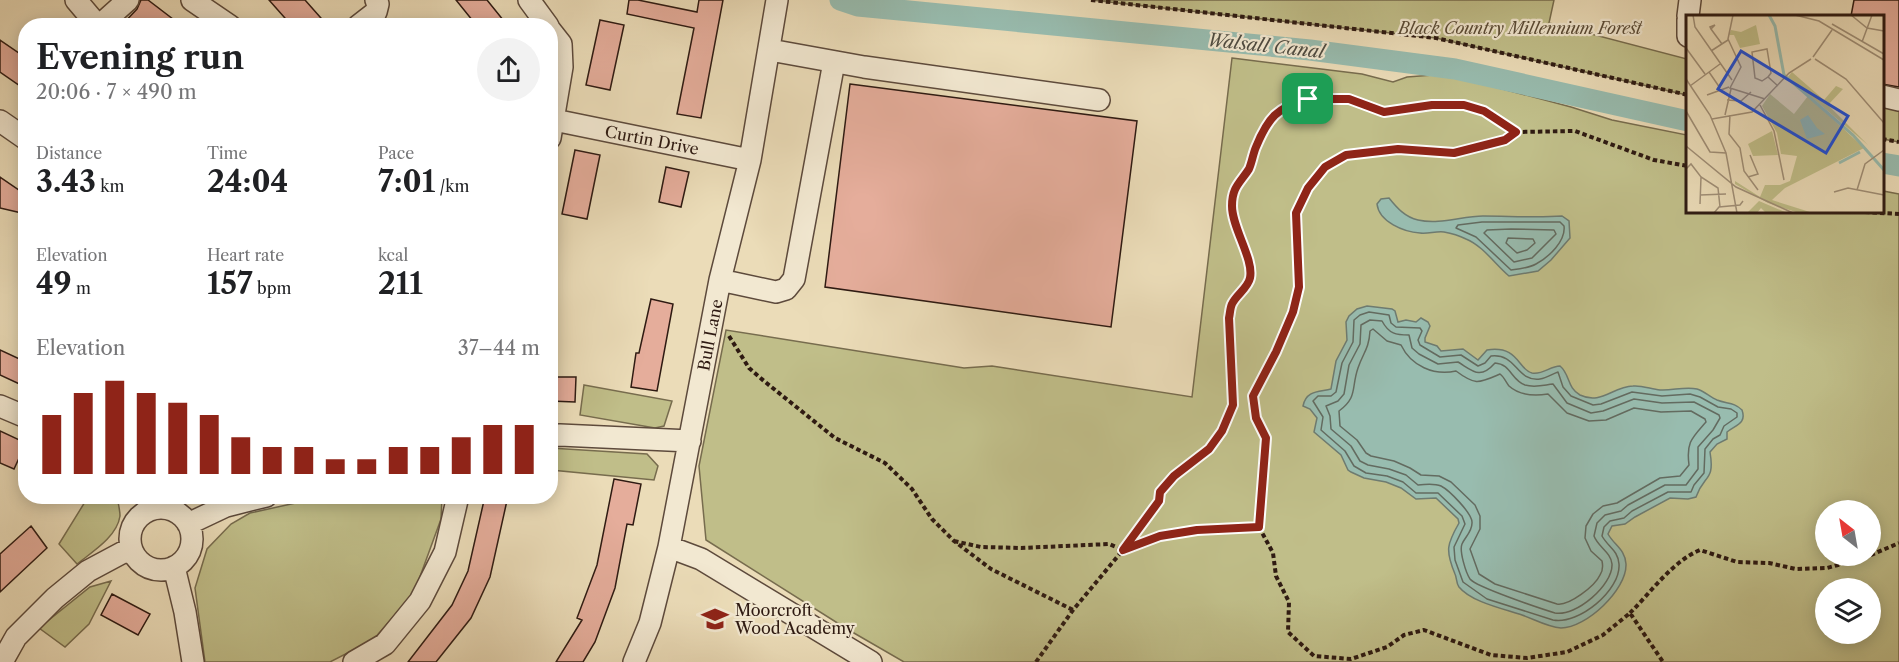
<!DOCTYPE html>
<html lang="en">
<head>
<meta charset="utf-8">
<style>
	:root { --surface:#fff; --page:#f2f2f2; --text:#202124; --muted:#757577; --accent:#8f2418 }
	body { margin:0; font-family:"Libre Caslon Text",serif; background:var(--page); color:var(--text); height:100vh; display:flex; flex-direction:column; font-size:22px; white-space:nowrap }
	* { box-sizing:border-box; margin:0 }
	p { font-size:20px; color:var(--muted) }
	.icon { flex:none; width:33px; height:33px; fill:none; stroke:currentColor; stroke-width:2; stroke-linecap:round; stroke-linejoin:round }
	.map { position:relative; flex:1; overflow:hidden }
	.sheet { position:absolute; left:18px; top:18px; width:540px; height:486px; display:flex; flex-direction:column; background:var(--surface); border-radius:24px; box-shadow:0 3px 15px #0003 }
	.sheet>* { flex:none }
	.needle { width:39px; rotate:329deg }
	.buttons { position:absolute; left:1815px; top:500px; display:grid; gap:12px }
	.buttons a { display:grid; place-items:center; width:66px; height:66px; border-radius:50%; background:var(--surface); box-shadow:0 3px 15px #0003; font-size:30px }
	.pin { position:absolute; display:grid; place-items:center; width:51px; height:51px; color:#fff; margin:-26px; border-radius:12px; box-shadow:0 3px 9px #0006 }
	.round { display:grid; place-items:center; flex:none; width:63px; height:63px; border-radius:32px; background:var(--page) }
	.headline { display:flex; align-items:center; justify-content:space-between; height:102px; padding:0 18px }
	h1 { font-size:33px; font-weight:800; line-height:45px }
	.stats { display:grid; grid-template-columns:repeat(3,1fr); gap:9px; height:102px; padding:6px 18px }
	.stats div { display:grid; align-content:center }
	.stats b { font-size:30px; font-weight:800 }
	.stats small { font-size:16px; font-weight:400 }
	.stats p { font-size:16px }
	.chart { height:168px; padding:12px 18px }
	.chart p { display:flex; justify-content:space-between }
	.chart svg { width:100%; height:108px; margin-top:6px; stroke:var(--accent); stroke-width:6 }
	.map>svg:first-child { display:block }
	.green { fill:#c0be89; stroke:#776c4e; stroke-width:1.5; fill-rule:evenodd }
	.water { fill:#98bcaf; stroke:#6e7b70; stroke-width:1.5 }
	.lines { fill:none; stroke-linecap:round; stroke-linejoin:round }
	.shore { stroke:#636b60; stroke-width:1.5 }
	.canal { stroke:#98bcaf; stroke-width:21 }
	.building { fill:#e5ad9b; stroke:#2e1a12; stroke-width:1.5 }
	.minor-casing { stroke:#5d4a3c; stroke-width:24 }
	.path { stroke:#2e1a12; stroke-width:4; stroke-dasharray:4.5 3; stroke-linecap:butt }
	.minor { stroke:#f2e8d1; stroke-width:21 }
	.route-casing { stroke:#fff; stroke-width:12 }
	.route { stroke:#8f2418; stroke-width:8 }
	.labels { text-anchor:middle; stroke-width:4.5; stroke-linejoin:round; paint-order:stroke }
	.park-label { font-size:16px; font-style:italic; fill:#5a4b36; stroke:#f2e8d1 }
	.street-label { font-size:16px; fill:#2e1a12; stroke:#f2e8d1 }
	.poi-label { font-size:16px; fill:#2e1a12; stroke:#f2e8d1; text-anchor:start }
	.water-label { font-size:18px; font-style:italic; fill:#4e4b41; stroke:#f2e8d1 }
	.inset-river { fill:none; stroke:#98bcaf; stroke-width:3 }
	.inset-road { fill:none; stroke:#9f8e76; stroke-width:1.5 }
	.view { fill:#1d4ed8; fill-opacity:0.15; stroke:#1d4ed8; stroke-width:3 }
	.inset-edge { fill:none; stroke:#2e1a12; stroke-width:3 }
</style>
</head>
<body>
<div class="map">
<svg width="1899" height="662" viewBox="0 0 1899 662">
	<rect width="100%" height="100%" fill="#ebdcb8"/>
	<filter id="stains"><feTurbulence type="fractalNoise" baseFrequency=".00333" numOctaves="4"/><feColorMatrix values="0 0 0 0 .2 0 0 0 0 .09 0 0 0 0 .02 0 0 0 .5 -.17"/></filter>
	<radialGradient id="worn" r=".72"><stop offset=".6" stop-color="#630" stop-opacity="0"/><stop offset="1" stop-color="#630" stop-opacity=".3"/></radialGradient>
	<!-- green -->
	<path class="green" d="M1091,0H1554L1549,23L1687,59V95L1436,38Z
		M1232,58L1362,74L1393,82L1407,77L1446,74L1571,107L1612,120L1687,135L1688,212H1882L1883,191L1899,194V662H904L847,629L706,540L699,466L726,330L964,368L992,366L1192,397ZM1826,510H1870V555H1826ZM1826,588H1870V633H1826Z
		M1882,107L1899,110V142L1883,139Z
		M584,385L672,401L664,426L655,428L580,415Z
		M550,448L647,454L658,466L654,480L551,470Z
		M88,497H117C118,502 120,510 120,516C117,537 92,552 77,564L59,544Z
		M323,497H442L441,519L414,593L373,640L330,662H205L195,588L207,549L231,524L250,513Z
		M111,581L89,624L65,647L39,628L90,587Z"/>
	<!-- water -->
	<path class="water" d="M1389,198C1397,208 1405,217 1418,220C1440,225 1462,216 1483,216C1509,216 1536,218 1562,216L1569,221L1570,238L1551,260L1538,271L1509,276C1495,264 1483,246 1466,239C1460,236 1450,233 1444,232C1436,231 1428,234 1420,233C1404,232 1379,222 1377,204L1381,199Z
		M1367,306L1392,309L1395,311L1398,322L1406,320L1416,322L1421,318L1428,322L1430,326L1425,338V342L1437,346L1441,351L1463,349L1478,360L1487,350C1519,345 1518,370 1532,373C1543,375 1550,366 1560,366C1570,374 1567,388 1580,395C1601,405 1612,387 1633,386C1641,385 1651,389 1660,390C1672,391 1685,386 1697,389C1704,391 1710,397 1717,400C1727,404 1734,402 1742,410C1747,424 1735,425 1727,432V439L1717,444L1710,452C1715,482 1704,474 1696,497L1688,499L1670,498L1635,517L1625,524L1612,526L1608,534C1614,545 1625,549 1626,564C1627,590 1586,628 1561,628C1547,627 1534,619 1522,615C1504,609 1471,602 1459,587C1456,583 1457,578 1455,574C1445,550 1447,544 1459,523L1458,519L1436,498L1416,499L1401,488L1386,482L1364,478L1351,472L1348,470L1341,455L1314,432L1317,418L1310,409L1303,406C1306,390 1319,392 1331,389L1336,361L1347,340L1346,322L1349,316L1357,309Z"/>
	<g class="lines">
		<!-- shore -->
		<path class="shore" d="M1482,222H1560L1564,226C1566,241 1549,257 1536,264C1529,268 1519,269 1511,270L1476,237L1456,228L1458,225Z
			M1511,229L1554,230L1556,234L1532,258L1514,262L1484,233L1487,230Z
			M1508,238L1533,239L1535,243L1527,250L1517,253L1506,243Z
			M1369,312L1389,315L1391,323L1396,327L1420,328L1422,331L1418,340L1420,345L1440,357L1461,355L1478,366L1485,363L1491,356C1517,353 1516,382 1540,379C1547,378 1552,374 1558,372L1563,387L1571,396L1593,405L1601,404L1632,392L1662,396L1690,394L1700,397L1718,407L1731,409L1737,413V417L1724,426L1720,435L1713,439L1705,449L1704,473L1694,485L1691,492H1668L1632,511L1624,518L1610,521L1604,527L1602,536C1608,547 1618,550 1619,564C1621,590 1579,625 1553,620L1487,599L1463,582L1455,560L1454,547L1465,524L1462,516L1438,493H1416L1403,482L1387,476L1366,473L1354,466L1345,451L1321,430L1323,417L1313,401L1318,396H1331L1336,392L1342,363L1353,342L1354,320L1360,315Z
			M1370,320L1382,321C1389,334 1396,335 1409,335L1412,348L1419,354L1438,364L1458,362C1473,371 1480,380 1495,363C1511,364 1511,380 1525,385C1535,388 1544,385 1553,384L1567,403L1591,413L1603,411L1634,399L1662,403L1694,402L1719,415L1720,418L1713,430L1698,447V469L1686,485H1665L1628,505L1621,511L1605,515L1597,523L1594,536C1598,547 1611,552 1612,564C1613,585 1576,617 1555,613C1542,609 1476,587 1470,579C1466,573 1459,551 1462,544C1465,537 1472,532 1472,523C1473,514 1449,490 1441,486C1434,483 1426,484 1418,485L1406,475L1389,469L1368,465L1360,461L1351,446L1331,429L1330,416L1326,406L1338,401L1344,394L1349,365L1360,344L1361,325Z
			M1373,329L1387,341L1401,345C1411,366 1434,376 1456,371C1476,386 1479,383 1500,374C1504,377 1506,382 1509,386C1520,396 1535,396 1548,394L1567,413L1589,421L1606,420L1634,408L1661,412L1691,411L1705,419L1706,422C1692,438 1686,442 1689,465L1680,476L1660,478L1617,503L1603,506L1593,514L1586,526L1585,538L1591,551L1602,561C1603,566 1603,571 1600,575C1595,586 1569,606 1557,604L1495,584L1479,574L1470,549L1480,529V516L1475,505L1451,482L1439,476L1421,475L1410,468L1394,461L1371,456L1366,453L1357,440L1340,426L1339,411C1358,397 1351,388 1358,368C1363,353 1369,349 1370,331Z"/>
		<!-- canal -->
		<path class="canal" d="M840,0L858,6L1310,50L1455,69L1688,121
			M1882,163L1899,166"/>
	</g>
	<!-- building -->
	<path class="building" d="M141,0H148L182,26H121L137,9Z
		M269,0H305L328,26H292Z
		M456,0H487L508,26H477Z
		M629,0H638L697,12L699,0H723L701,118L677,114L694,28L627,14Z
		M1854,0H1899V87L1882,84V16H1851Z
		M600,20L624,25L610,90L586,85Z
		M0,40L26,58V90L0,72Z
		M850,84L1137,121L1111,327L825,287Z
		M575,150L600,155L587,219L562,214Z
		M666,167L689,172L681,207L659,202Z
		M0,177L26,195V214L0,208Z
		M651,299L673,304L657,391L631,387L636,353H639Z
		M0,350L26,362V387L0,375Z
		M550,377H576L575,402L550,401Z
		M0,431L26,443L14,469L0,463Z
		M614,479L641,484L633,525L627,524L615,588L595,642L583,662H556L582,620L577,618L597,565Z
		M485,496H508L490,577L471,618L436,662H408L452,605L468,571Z
		M31,526L47,548L0,592V554Z
		M112,594L150,614L138,635L101,615Z"/>
	<g class="lines">
		<defs>
			<path id="minor" d="M76,0L98,26
				M192,0L230,26
				M529,0L548,26
				M1688,16L1690,0
				M1688,20V36
				M99,26L128,0
				M358,26L376,12L378,4L376,0
				M550,30L561,44L562,67L550,138
				M770,50L864,67L1099,100
				M1882,96L1899,100
				M554,120L750,160
				M0,121L26,139
				M720,280L776,292L786,289L794,279L834,62
				M0,406L26,417
				M550,436L560,435L690,441
				M130 539a31 31 0 1 1 62 0a31 31 0 1 1-62 0Z
				M188,524L226,506L266,496
				M669,547L701,559L871,662
				M174,567L185,612L193,662
				M2,662L16,637L55,598L88,571L131,548
				M354,662L385,644L420,601L445,552L458,496
				M634,662L650,623L669,547L720,280L750,160L777,0"/>
		</defs>
		<!-- minor casing -->
		<use href="#minor" class="minor-casing"/>
		<!-- path -->
		<path class="path" d="M1091,0L1436,38L1688,95
			M1882,139L1899,142
			M1865,212L1899,214
			M729,336L749,368L764,381L835,438L885,463L912,489L932,519L954,541L991,569L1073,610
			M1259,527L1273,553L1276,576L1289,602L1288,632L1314,656L1351,659L1387,647L1404,635L1424,630L1491,655L1527,658L1567,652L1603,635L1630,613L1663,662
			M954,541L981,547L1021,548L1109,544L1123,550L1159,501L1160,492L1174,476L1209,449L1222,431L1233,405L1229,318L1231,304L1242,293L1250,277L1248,261L1235,226L1232,206L1234,189L1249,168L1263,131L1273,117L1287,105L1308,99H1349L1384,112L1432,105H1465L1484,111L1516,132L1575,131L1654,160L1688,166
			M1630,613C1651,592 1673,561 1700,550L1737,562L1769,563L1796,569L1827,568L1864,558L1899,543
			M1036,662L1073,610L1123,550L1160,536L1197,530L1259,527L1266,438L1256,418L1253,396L1276,352L1293,312L1299,287L1296,213L1308,188L1325,167L1346,155L1398,149L1454,153L1505,140L1516,132"/>
		<!-- minor -->
		<use href="#minor" class="minor"/>
	</g>
	<g class="lines">
		<defs>
			<path id="route" d="M1308,99H1349L1384,112L1432,105H1464L1484,111L1516,132L1505,140L1454,153L1398,149L1346,155L1325,167L1308,188L1296,213L1299,287L1293,312L1276,352L1253,396L1256,418L1266,438L1259,527L1197,530L1160,536L1123,550L1159,501L1160,492L1174,476L1209,449L1222,431L1233,405L1229,318C1230,314 1230,308 1232,304C1236,295 1248,288 1250,278C1254,259 1232,228 1232,206C1232,187 1240,183 1249,169C1252,162 1253,154 1256,147C1268,118 1277,107 1308,99Z"/>
		</defs>
		<!-- route casing -->
		<use href="#route" class="route-casing"/>
		<!-- route -->
		<use href="#route" class="route"/>
	</g>
	<!-- icons -->
	<defs>
		<symbol id="school-bare" viewBox="-9 -9 18 18"><path d="M0-5L7-2L0 1L-7-2ZM-4 1L0 2.5L4 1V4Q0 6-4 4Z" fill="#8f2418" stroke="#f2e8d1" stroke-width="2.5" paint-order="stroke"/></symbol>
	</defs>
	<g fill-rule="evenodd">
		<use href="#school-bare" x="696" y="600" width="38" height="38"/>
	</g>
	<g class="labels">
		<!-- park labels -->
		<g class="park-label">
			<text x="1520" y="34">Black Country Millennium Forest</text>
		</g>
		<!-- street labels -->
		<g class="street-label">
			<text transform="translate(652 140) rotate(11)" y="6">Curtin Drive</text>
			<text transform="translate(710 335) rotate(-79)" y="6">Bull Lane</text>
		</g>
		<!-- poi labels -->
		<g class="poi-label">
			<text x="735" y="616">Moorcroft<tspan x="735" dy="18">Wood Academy</tspan></text>
		</g>
		<!-- water labels -->
		<g class="water-label">
			<text transform="translate(1266 46) rotate(6)" y="6">Walsall Canal</text>
		</g>
	</g>
	<!-- overview -->
	<g transform="translate(1686 15)">
		<rect width="198" height="198" fill="#ebdcb8"/>
		<path d="M70,10L74,29L54,33L48,20H43L45,15L55,17ZM106,57L138,85L150,71L157,74L142,90L182,130L105,65L102,62ZM84,79L108,99L122,81L178,133L99,173L86,185L127,198H113L82,188L49,169V166L74,182L79,170H94L104,166L111,141L95,139L91,118L76,91ZM86,116L92,140L67,141L62,129ZM73,186L99,197V198H80L75,193L71,198H61Z" fill="#c0be89"/>
		<path d="M122,100L131,113L139,119L121,124L114,105Z" fill="#98bcaf"/>
		<path class="inset-river" d="M83,0L89,11L98,60L167,120L198,155M153,148L174,137"/>
		<path class="inset-road" d="M7,0L9,12L46,65M47,0L42,24L55,52L44,73L79,84M109,0L133,6L198,45M165,0L181,13L198,16M146,9L198,39M25,14L29,10L24,12L25,14L36,29M176,27L186,0M0,33L19,59M25,36L42,25M127,42L146,15M129,44L160,64L198,108M23,57L34,73M82,62L85,58L81,34L66,37L69,63L76,66L82,62L92,71M0,64L24,100L40,138L51,198M4,71L34,49M21,80L43,72M41,85L55,86L65,77M74,90L88,116L98,165M0,96L24,137L40,138M39,100L45,74M44,100L43,119L54,133L58,156L72,175M26,104L66,97L103,58L125,44M0,131L50,172L107,198M0,154L5,149L15,162L32,173L34,192M62,162L72,159L64,140M171,175L179,149L198,135M148,177L162,173L198,180M14,180L40,179M14,189L15,162M28,198L33,192L54,190L57,186"/>
		<path class="view" d="M55,36L162,101L140,138L32,74Z"/>
		<rect width="198" height="198" class="inset-edge"/>
	</g>
	<rect width="100%" height="100%" filter="url(#stains)"/>
	<rect width="100%" height="100%" fill="url(#worn)"/>
</svg>
<div class="buttons">
<a><svg class="needle" viewBox="-14 -14 28 28"><path d="M0-13l5 13h-10z" fill="#e53935"/><path d="M0 13l5-13h-10z" fill="#757577"/></svg></a>
<a><svg class="icon" aria-label="layers" viewBox="0 0 24 24"><path d="M12 4l9 5-9 5-9-5zM3 14l9 5 9-5"/></svg></a>
</div>
<div class="pin" style="left:1308px;top:99px;background:#1e9e55"><svg class="icon" aria-label="arrive" viewBox="0 0 24 24"><path d="M6 21V4h12l-3 4 3 4H6"/></svg></div>
<section class="sheet">
<div class="headline"><div><h1>Evening run</h1><p>20:06 · 7 × 490 m</p></div><a class="round"><svg class="icon" aria-label="share" viewBox="0 0 24 24"><path d="M12 15V3M7 8l5-5 5 5M5 13v7h14v-7"/></svg></a></div>
<div class="stats">
<div><p>Distance</p><b>3.43<small> km</small></b></div>
<div><p>Time</p><b>24:04</b></div>
<div><p>Pace</p><b>7:01<small> /km</small></b></div>
</div>
<div class="stats">
<div><p>Elevation</p><b>49<small> m</small></b></div>
<div><p>Heart rate</p><b>157<small> bpm</small></b></div>
<div><p>kcal</p><b>211</b></div>
</div>
<div class="chart"><p><span>Elevation</span>37–44 m</p>
<svg viewBox="0 0 160 44" preserveAspectRatio="none"><path d="M5 44V20M15 44V11M25 44V6M35 44V11M45 44V15M55 44V20M65 44V29M75 44V33M85 44V33M95 44V38M105 44V38M115 44V33M125 44V33M135 44V29M145 44V24M155 44V24"/></svg>
</div>
</section>
</div>
</body>
</html>
